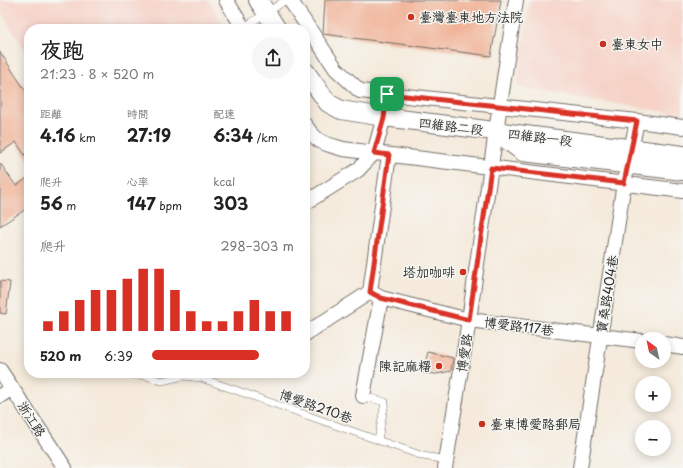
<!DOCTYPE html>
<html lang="zh-TW">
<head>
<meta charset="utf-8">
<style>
	:root { --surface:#fff; --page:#f6f6f6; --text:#222; --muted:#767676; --accent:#d93025 }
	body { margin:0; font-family:"Playpen Sans","LXGW WenKai TC",sans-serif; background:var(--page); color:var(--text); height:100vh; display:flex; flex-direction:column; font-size:15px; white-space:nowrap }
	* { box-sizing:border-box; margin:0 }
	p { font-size:13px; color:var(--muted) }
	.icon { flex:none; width:22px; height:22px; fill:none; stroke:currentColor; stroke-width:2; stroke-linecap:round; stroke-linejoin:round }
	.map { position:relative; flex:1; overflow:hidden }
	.drawer { position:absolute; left:24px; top:24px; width:286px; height:354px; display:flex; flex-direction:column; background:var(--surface); border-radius:16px; box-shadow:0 2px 10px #0003 }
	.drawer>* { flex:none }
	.needle { width:26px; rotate:327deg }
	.buttons { position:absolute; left:635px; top:332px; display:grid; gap:8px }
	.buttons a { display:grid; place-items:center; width:36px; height:36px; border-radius:50%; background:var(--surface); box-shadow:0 2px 10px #0003; font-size:20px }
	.pin { position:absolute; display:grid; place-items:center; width:34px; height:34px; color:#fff; margin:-17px; border-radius:8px; box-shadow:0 2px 6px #0006 }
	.round { display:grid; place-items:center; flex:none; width:42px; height:42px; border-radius:21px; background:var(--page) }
	.headline { display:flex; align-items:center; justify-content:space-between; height:68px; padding:0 16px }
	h1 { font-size:22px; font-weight:700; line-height:30px }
	.stats { display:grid; grid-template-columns:repeat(3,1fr); gap:6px; height:68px; padding:4px 16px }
	.stats div { display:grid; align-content:center }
	.stats b { font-size:17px; font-weight:700 }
	.stats small { font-size:11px; font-weight:400 }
	.stats p { font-size:11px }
	.chart { height:112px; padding:8px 16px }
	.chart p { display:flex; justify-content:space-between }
	.chart svg { width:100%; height:72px; margin-top:4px; stroke:var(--accent); stroke-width:6 }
	ul { padding:0 16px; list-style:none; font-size:13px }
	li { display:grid; grid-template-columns:64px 48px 1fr; align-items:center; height:30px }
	li i { height:10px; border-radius:5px; background:var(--accent) }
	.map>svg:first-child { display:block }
	.built { fill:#f6d1c6 }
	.building { fill:#f1b297 }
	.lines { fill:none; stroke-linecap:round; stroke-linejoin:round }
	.service-casing { stroke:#726e69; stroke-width:8 }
	.minor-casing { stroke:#726e69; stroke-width:16 }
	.tertiary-casing { stroke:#726e69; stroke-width:20 }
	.service { stroke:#fff; stroke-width:7 }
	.minor { stroke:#fff; stroke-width:14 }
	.tertiary { stroke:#fff; stroke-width:18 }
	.route-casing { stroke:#fff; stroke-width:8 }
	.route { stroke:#d93025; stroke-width:5 }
	.poi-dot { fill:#c8321e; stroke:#f6f6f2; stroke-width:1.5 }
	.labels { text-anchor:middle; stroke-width:3; stroke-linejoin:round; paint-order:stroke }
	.poi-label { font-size:13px; fill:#2b2b2b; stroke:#f6f6f2; text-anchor:start }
	.street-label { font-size:13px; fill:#2b2b2b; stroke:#f6f6f2 }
</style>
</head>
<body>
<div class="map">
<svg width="683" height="468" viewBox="0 0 683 468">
	<rect width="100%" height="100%" fill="#f6f6f2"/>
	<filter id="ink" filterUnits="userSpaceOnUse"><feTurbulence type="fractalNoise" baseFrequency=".025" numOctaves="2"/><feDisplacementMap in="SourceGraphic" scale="8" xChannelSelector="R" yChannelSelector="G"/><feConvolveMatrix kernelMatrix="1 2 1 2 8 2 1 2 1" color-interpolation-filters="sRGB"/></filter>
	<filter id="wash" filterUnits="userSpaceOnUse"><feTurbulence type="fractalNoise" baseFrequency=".012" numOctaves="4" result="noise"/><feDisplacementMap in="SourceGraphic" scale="16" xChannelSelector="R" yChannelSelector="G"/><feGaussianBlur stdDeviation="0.9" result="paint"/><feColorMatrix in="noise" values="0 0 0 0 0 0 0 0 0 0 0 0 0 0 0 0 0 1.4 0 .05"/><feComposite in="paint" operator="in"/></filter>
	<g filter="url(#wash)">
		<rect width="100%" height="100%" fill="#f5eadb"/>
		<!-- built -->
		<path class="built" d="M0,0H208L227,29H29V56L0,11Z
			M530,0H683V115L517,87Z"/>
		<g id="blocks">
			<!-- building -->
			<path class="building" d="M325,0H501L491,56L323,34Z
				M0,52L29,96V161L16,142L0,153Z
				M0,163L16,186L29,177V207L0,226Z
				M0,281L10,282L6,314L0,313Z
				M428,352L453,358L451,371L436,374L423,373Z"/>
		</g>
	</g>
	<g filter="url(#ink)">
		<use href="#blocks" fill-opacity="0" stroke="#726e69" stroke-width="1"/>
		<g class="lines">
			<defs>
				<path id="service" d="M243,28L286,0
					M131,374L147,376L161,381L184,376L201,378L423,456L447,460
					M363,396L385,402L378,440"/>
				<path id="minor" d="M226,0L244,29
					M290,0L336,69L360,91L637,121L683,127
					M305,125C317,143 323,143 343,149L683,191
					M305,203L358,170L374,153L384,117L387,94
					M370,292L381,298L469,320L642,341
					M305,334L370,292L389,155
					M664,344L683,347
					M0,370L65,468
					M0,396L12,388
					M363,396L381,298
					M445,468L469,320L496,131L516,0
					M580,468L624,183L637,121"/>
				<path id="tertiary" d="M258,0L277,29
					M305,71L328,103L341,110L384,117L683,155
					M496,132L523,152L683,171"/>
			</defs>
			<!-- service casing -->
			<use href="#service" class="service-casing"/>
			<!-- minor casing -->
			<use href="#minor" class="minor-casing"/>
			<!-- tertiary casing -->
			<use href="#tertiary" class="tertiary-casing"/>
			<!-- service -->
			<use href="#service" class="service"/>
			<!-- minor -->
			<use href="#minor" class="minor"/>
			<!-- tertiary -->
			<use href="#tertiary" class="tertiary"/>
		</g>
	</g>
	<g class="lines" filter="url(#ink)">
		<defs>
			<path id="route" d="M387,94L637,121L624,183L491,168L469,320L381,298L370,292L389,155L374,153L384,118Z"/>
		</defs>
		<!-- route casing -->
		<use href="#route" class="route-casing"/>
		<!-- route -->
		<use href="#route" class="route"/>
	</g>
	<!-- markers -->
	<g class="poi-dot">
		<circle cx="411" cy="17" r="4"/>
		<circle cx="603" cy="44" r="4"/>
		<circle cx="463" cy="272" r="4"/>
		<circle cx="439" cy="366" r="4"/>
		<circle cx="482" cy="424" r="4"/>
	</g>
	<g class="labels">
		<!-- poi labels -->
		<g class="poi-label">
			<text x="419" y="22">臺灣臺東地方法院</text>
			<text x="611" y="49">臺東女中</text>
			<text x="455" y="277" text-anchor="end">塔加咖啡</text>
			<text x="431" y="371" text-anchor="end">陳記麻糬</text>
			<text x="490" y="429">臺東博愛路郵局</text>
		</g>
		<!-- street labels -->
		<g class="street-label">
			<text transform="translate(451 126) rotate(7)" y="5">四維路二段</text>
			<text transform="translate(540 137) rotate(7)" y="5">四維路一段</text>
			<text transform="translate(607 294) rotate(-81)" y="5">寶桑路404巷</text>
			<text transform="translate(519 326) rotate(7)" y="5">博愛路117巷</text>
			<text transform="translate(464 353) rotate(-81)" y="5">博愛路</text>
			<text transform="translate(316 406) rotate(19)" y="5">博愛路210巷</text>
			<text transform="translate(32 419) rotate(57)" y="5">浙江路</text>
		</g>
	</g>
</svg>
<div class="buttons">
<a><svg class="needle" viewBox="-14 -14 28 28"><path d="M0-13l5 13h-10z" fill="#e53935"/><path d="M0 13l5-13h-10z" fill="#767676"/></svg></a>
<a>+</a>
<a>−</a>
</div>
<div class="pin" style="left:387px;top:94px;background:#1e9e55"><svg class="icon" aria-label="arrive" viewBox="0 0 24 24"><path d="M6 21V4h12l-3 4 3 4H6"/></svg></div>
<section class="drawer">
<div class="headline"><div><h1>夜跑</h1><p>21:23 · 8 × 520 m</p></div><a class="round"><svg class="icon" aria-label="share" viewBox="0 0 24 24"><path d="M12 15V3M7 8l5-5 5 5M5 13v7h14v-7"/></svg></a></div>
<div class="stats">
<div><p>距離</p><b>4.16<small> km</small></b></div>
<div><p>時間</p><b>27:19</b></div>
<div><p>配速</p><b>6:34<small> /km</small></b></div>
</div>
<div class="stats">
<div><p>爬升</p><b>56<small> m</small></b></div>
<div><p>心率</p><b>147<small> bpm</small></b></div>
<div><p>kcal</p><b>303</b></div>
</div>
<div class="chart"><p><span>爬升</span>298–303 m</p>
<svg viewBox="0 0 160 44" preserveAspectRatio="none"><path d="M5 44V38M15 44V32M25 44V25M35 44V19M45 44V19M55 44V12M65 44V6M75 44V6M85 44V19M95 44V32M105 44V38M115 44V38M125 44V32M135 44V25M145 44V32M155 44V32"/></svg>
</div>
<ul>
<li><b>520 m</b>6:39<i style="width:75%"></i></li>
</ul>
</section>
</div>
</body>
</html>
